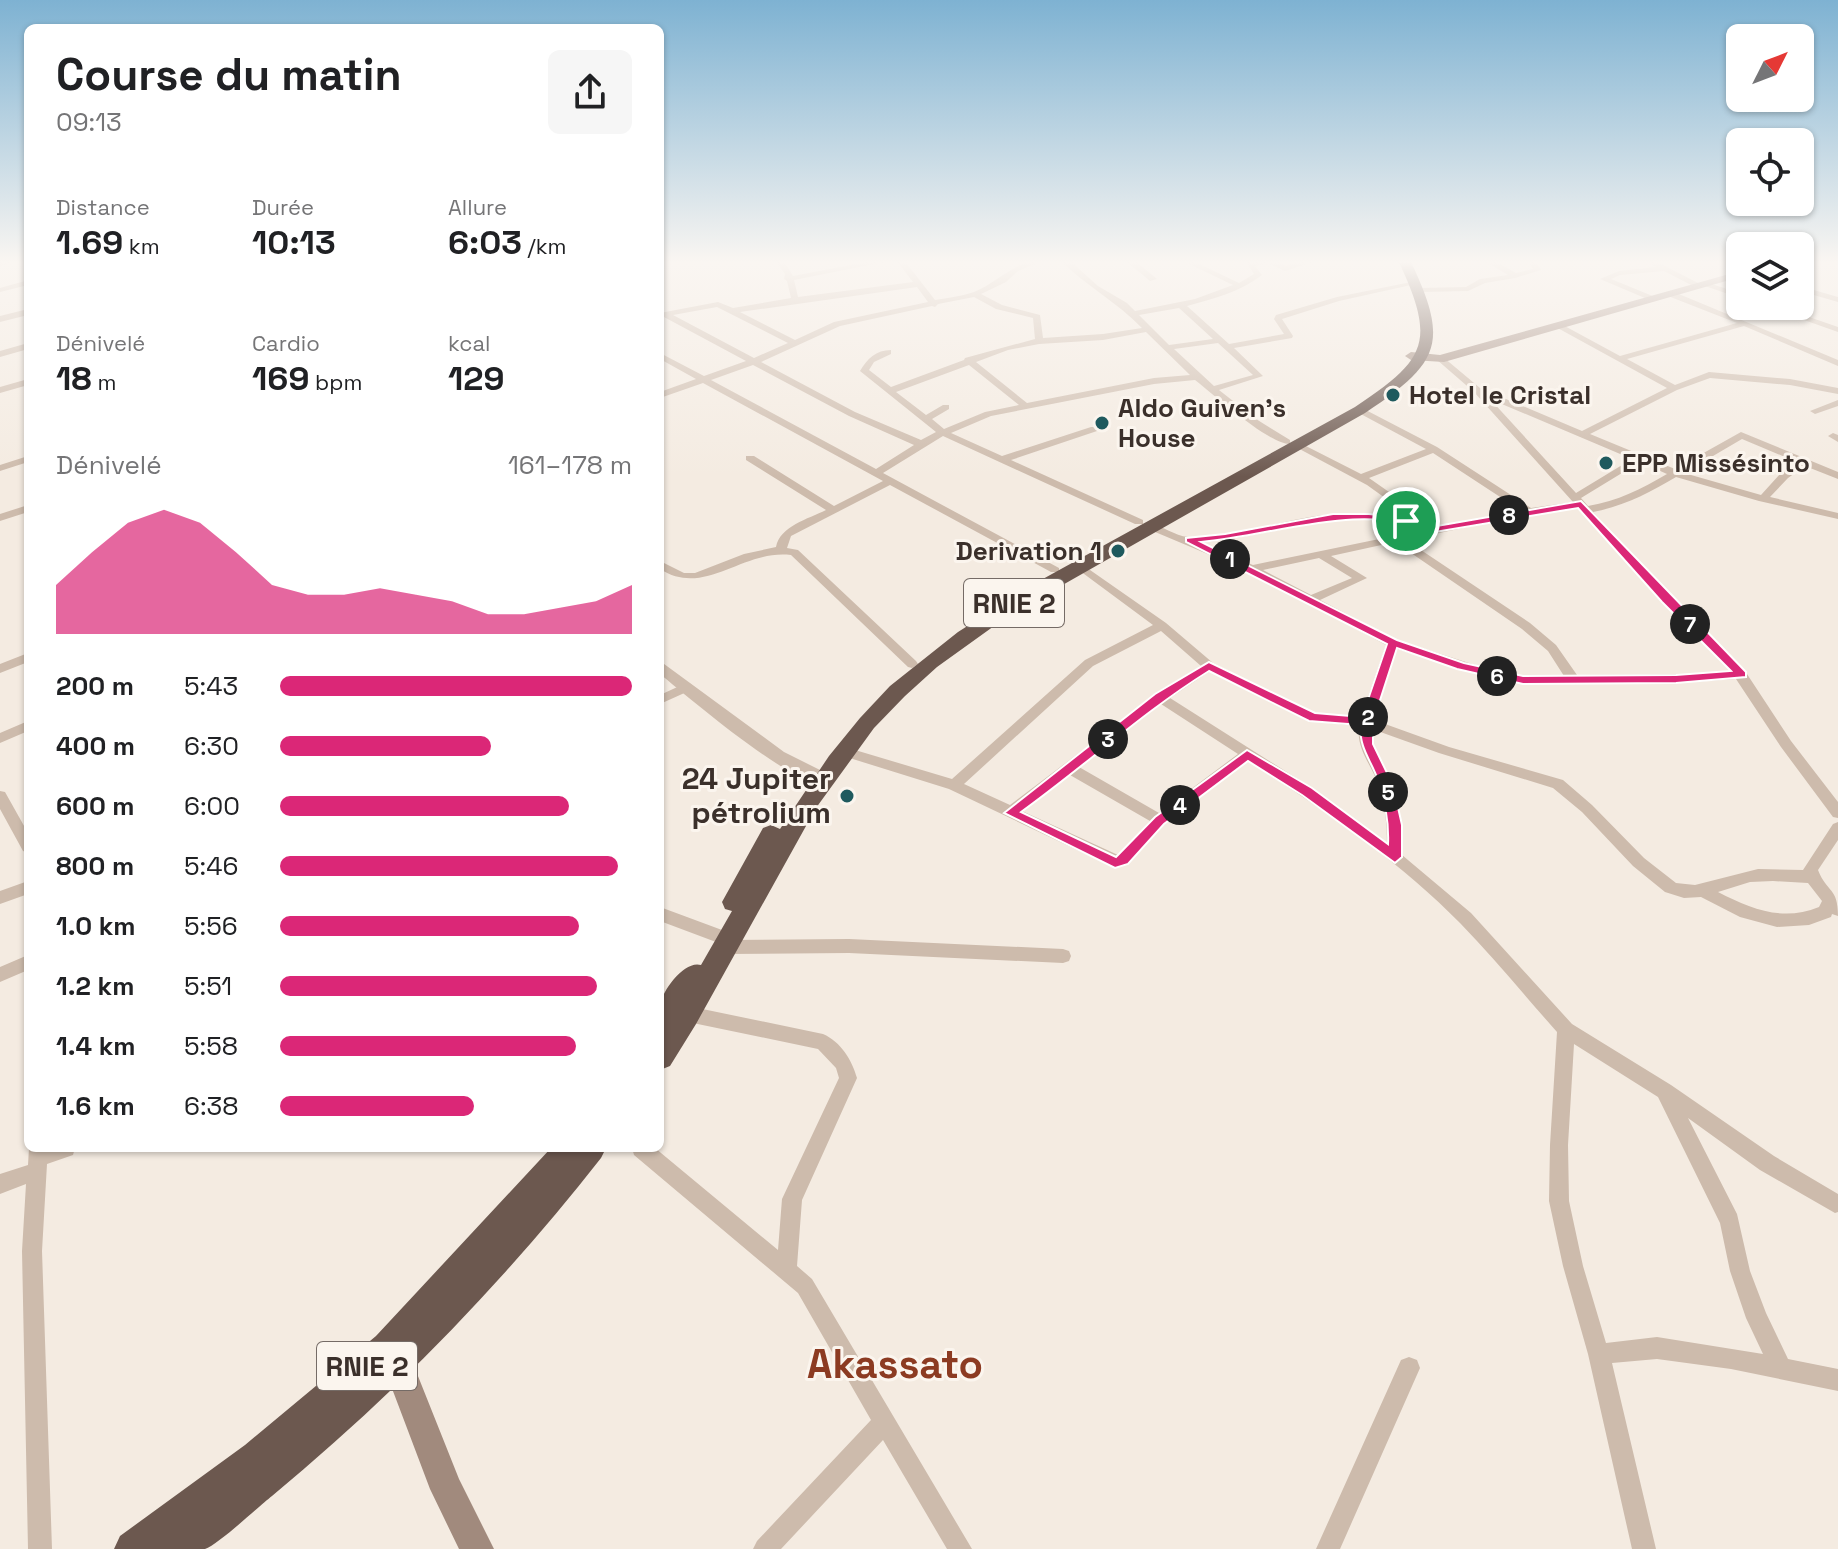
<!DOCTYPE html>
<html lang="fr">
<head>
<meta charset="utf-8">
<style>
	:root { --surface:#fff; --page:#f6f6f6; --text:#202124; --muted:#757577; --accent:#db2777 }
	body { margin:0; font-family:"Space Grotesk",sans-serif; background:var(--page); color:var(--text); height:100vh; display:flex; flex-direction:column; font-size:30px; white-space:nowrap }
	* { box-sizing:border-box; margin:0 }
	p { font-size:26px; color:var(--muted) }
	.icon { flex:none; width:44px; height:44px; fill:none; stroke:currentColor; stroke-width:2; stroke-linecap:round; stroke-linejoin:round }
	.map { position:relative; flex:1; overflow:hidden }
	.side { position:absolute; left:24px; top:24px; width:640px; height:1128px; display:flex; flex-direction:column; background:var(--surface); border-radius:12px; box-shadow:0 2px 6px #0004 }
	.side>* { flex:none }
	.needle { width:52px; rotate:48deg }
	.tools { position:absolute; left:1726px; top:24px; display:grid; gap:16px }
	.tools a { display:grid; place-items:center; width:88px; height:88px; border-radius:12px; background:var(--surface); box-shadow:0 2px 6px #0004; font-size:40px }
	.pin { position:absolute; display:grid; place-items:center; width:68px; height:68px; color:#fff; margin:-34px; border:4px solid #fff; border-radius:50%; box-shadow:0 2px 8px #0007 }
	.km { position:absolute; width:40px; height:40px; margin:-20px; border-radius:50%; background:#222; color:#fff; font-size:22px; line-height:40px; text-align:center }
	.round { display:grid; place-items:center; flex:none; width:84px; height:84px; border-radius:12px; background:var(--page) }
	.headline { display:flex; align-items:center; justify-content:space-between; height:136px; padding:0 32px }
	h1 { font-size:44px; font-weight:700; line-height:60px }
	.stats { display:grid; grid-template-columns:repeat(3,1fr); gap:12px; height:136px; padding:8px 32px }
	.stats div { display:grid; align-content:center }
	.stats b { font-size:34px; font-weight:700 }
	.stats small { font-size:22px; font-weight:400 }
	.stats p { font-size:22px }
	.chart { height:224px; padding:16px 32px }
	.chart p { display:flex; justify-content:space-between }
	.chart svg { width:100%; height:144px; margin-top:8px; fill:var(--accent); opacity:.7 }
	ul { padding:0 32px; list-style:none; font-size:26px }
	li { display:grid; grid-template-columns:128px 96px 1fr; align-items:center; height:60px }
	li i { height:20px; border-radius:10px; background:var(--accent) }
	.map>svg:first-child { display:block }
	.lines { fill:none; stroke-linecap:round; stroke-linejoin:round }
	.minor { fill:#cdbbac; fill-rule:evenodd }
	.tertiary { fill:#cdbbac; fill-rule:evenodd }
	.secondary { fill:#a18a7d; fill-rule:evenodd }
	.trunk { fill:#6c584f; fill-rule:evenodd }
	.route { fill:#db2777; stroke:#fff; stroke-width:2; fill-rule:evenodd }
	.poi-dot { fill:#1f5a5e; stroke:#fbf5ee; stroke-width:3 }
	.labels { text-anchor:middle; stroke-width:6; stroke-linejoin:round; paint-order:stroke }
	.far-poi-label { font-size:26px; font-weight:bold; fill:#3b302b; stroke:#fbf5ee; text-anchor:start }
	.shield { fill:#fbf5ee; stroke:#756b66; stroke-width:2 }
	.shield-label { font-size:28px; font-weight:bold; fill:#3b302b }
	.poi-label { font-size:30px; font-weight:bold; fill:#3b302b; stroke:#fbf5ee; text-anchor:end }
	.near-quarter-label { font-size:40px; font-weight:bold; fill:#8c3b22; stroke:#fbf5ee }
</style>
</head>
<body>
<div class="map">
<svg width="1838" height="1549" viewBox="0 0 1838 1549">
	<rect width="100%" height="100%" fill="#f4ebe1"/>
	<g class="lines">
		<!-- minor -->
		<path class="minor" d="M6,260H19L0,266V262Z
			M775,260H783L793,276L877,260H894L794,280L798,297L913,282L896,260H904L935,300C948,298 962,296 974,292C999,282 1015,260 1044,260L1018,271L1006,282L981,294L1002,305L1040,315L1043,338L1103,334L1142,328C1117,302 1086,286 1060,260H1069L1098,286L1127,303L1135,311L1195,299L1233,285L1181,260H1191L1239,283L1254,274L1247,263C1262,260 1272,259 1286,266L1306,260H1319L1285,271L1268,263L1255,266L1262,275C1240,292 1213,299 1187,306L1229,344L1284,334L1274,319L1276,315L1337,297L1416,281L1420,283L1339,301L1282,319L1293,336L1292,338L1234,348L1263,376L1219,390L1256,419L1290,440V444C1270,445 1213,394 1195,380L1154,384L991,416L951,433L1002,456L1091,427H1097V431L1011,460L1143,520V524H1135L943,436L883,473L1059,568V572H1051L890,485L791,536L787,548L798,550L916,661L918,664L912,668L908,667L791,555C742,549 705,598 660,569V561L684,573H695L744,554L776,547C780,526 808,519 826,510L746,460V456H754L834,506L883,481L703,383L660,398V392L696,379L660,359V353L704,376L746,361L664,317H660V313L718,302L733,308L791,298L787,281L784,279L785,274ZM917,287L928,302L834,322L795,340L740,312ZM974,297L996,309L1033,318L1035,339L965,358L964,360L891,387L869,370L874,362L891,354V350C876,350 867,359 860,371L936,432L921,440L855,412L761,362L840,326L932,306L935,307L938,304ZM717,307L788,343L754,358L673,315ZM1179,308L1213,339L1169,345L1139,315ZM1146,332L1190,375L1154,378L1027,403L976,362L1008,350L1039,344L1103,340ZM1218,343L1253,375L1214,386L1174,349ZM753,365L849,416L914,445L876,469L711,380ZM969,365L1019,405L985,412L944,429L932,419L949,409V405H943L926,415L896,392Z
			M1125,260H1134L1157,279L1150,281Z
			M1483,260H1493L1516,273L1533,269L1527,260H1535L1541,270L1515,278L1485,283L1468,291L1419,292L1415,290L1419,288L1466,287L1480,279L1508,275Z
			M1643,260H1653L1704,286L1697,288L1664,271L1620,275L1611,279L1655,297L1656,299L1652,301L1600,279L1619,271L1656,267Z
			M1800,267H1804V271H1800Z
			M25,281H28V285L0,292V288Z
			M1705,282L1740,293V298L1705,286Z
			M1800,286L1838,297V302L1800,291Z
			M1668,292H1674L1838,360V366L1744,326L1627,359L1675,385L1709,372L1790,379L1838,388V394L1790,385L1710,378L1677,390L1590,434L1675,469L1741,432L1838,472V479L1805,466L1788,478L1770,497L1838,513V519L1759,501L1676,477C1649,493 1624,506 1593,512L1670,596L1745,671L1791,741L1838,802V818L1833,817L1781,747L1736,679L1691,682L1523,684L1489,678L1397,649L1374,720L1449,747L1563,780L1592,805L1644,858L1676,883L1695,885L1758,869L1803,870L1833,824L1838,822V840L1818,870C1827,893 1838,887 1838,916L1832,914L1831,917L1809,925L1777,927L1740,917L1701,897L1684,898L1665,892L1633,866L1582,812L1553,788L1439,753L1372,729C1371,751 1385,764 1392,784C1400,807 1402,831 1402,855L1471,913L1572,1024L1671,1085L1774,1156L1838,1194V1212L1835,1213L1760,1170L1688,1118L1737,1214L1750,1271L1766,1313L1788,1359L1838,1369V1391L1731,1369L1657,1359L1612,1363L1656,1549H1632L1588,1354L1563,1266L1549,1201L1550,1145L1557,1032C1525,996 1494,958 1460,923C1398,860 1322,809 1248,761L1165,824L1128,864L1115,868L949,789L840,755L838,752L845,747L952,779L1085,660L1153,625L1076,568V564L1080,563L1166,623L1213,663L1315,714L1361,717L1386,645L1248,571L1148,529V525C1162,524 1174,536 1188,537C1237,538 1285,518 1334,514C1360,512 1387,516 1413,518L1367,485L1292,445L1300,443L1361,474L1426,449L1357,412V408L1360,407L1437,447L1531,508L1573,502L1474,392L1436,359L1443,357L1480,388L1582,431L1667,388L1554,326L1561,324L1620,356L1737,323L1668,296ZM1490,399L1632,459L1576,493ZM1742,439L1797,462L1780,474L1761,495L1684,473ZM1433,453L1520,510L1253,565L1198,543L1225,540L1333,520H1369L1430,525L1431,523L1429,520L1369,478ZM1640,462L1667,474C1641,489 1618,501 1588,506L1581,498ZM1578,508L1662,602L1731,671L1691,674L1577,675L1556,645L1530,623L1406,540L1529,514ZM1395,542L1522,629L1548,651L1564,676H1523L1494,671L1397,640L1320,600L1367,578L1331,556ZM1319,558L1352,578L1311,595L1263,570ZM1161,631L1201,666L1154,694L1153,697L1010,805L964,784L1093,666ZM1210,671L1308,721L1359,726C1356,750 1372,765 1379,786C1385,805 1387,824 1387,843L1312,788L1170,698ZM1161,704L1238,754L1159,813L1079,767ZM1070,775L1150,821L1118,855L1022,811ZM1773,881L1808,883L1822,901L1819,907C1783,922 1751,909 1718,892L1750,882ZM1574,1044L1658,1097L1720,1223L1730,1271L1746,1318L1763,1354L1657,1337L1606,1343L1583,1266L1569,1201L1568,1145Z
			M1765,306H1777L1838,327V332Z
			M28,343V349L0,357V351Z
			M28,379V385L0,393V387Z
			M1838,400V406L1815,414L1810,411Z
			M1833,433L1838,435V442L1828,436Z
			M28,456V462L0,471V465Z
			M28,505V512L0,521V514Z
			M28,653V662L0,673V664Z
			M686,683L691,684L692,687L691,690L660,704V695Z
			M28,721V731L0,743V733Z
			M0,791L5,792L28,833V853L23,851L0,809Z
			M28,881V894L0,904V891Z
			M660,907L722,930L724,935L722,940L716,942L660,921Z
			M849,939L1063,949L1069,951L1071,956L1069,961L1063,963L849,953L725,954L719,952L717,947L719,942L725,940Z
			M28,955V970L0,982V967Z
			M688,1006L823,1034C841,1042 852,1060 857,1078L802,1200L797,1266L812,1279L972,1549H947L883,1440L781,1549H753L757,1541L871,1420L798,1293L634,1155L632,1148H655L778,1250L782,1199L839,1078L836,1068L818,1049L688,1022L682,1019L679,1014L682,1009Z
			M29,1148H75L73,1155L47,1164L42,1251L52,1549H28L22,1251L26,1184L0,1194V1174L28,1165Z
			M1409,1357L1417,1360L1420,1368L1340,1549H1316L1401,1360Z"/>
		<!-- tertiary -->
		<path class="tertiary" d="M28,309V315L0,322V316Z
			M660,661L784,752L830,775L833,780L830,785C801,794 687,696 660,674Z"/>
		<!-- secondary -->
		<path class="secondary" d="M1740,271V277L1444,362L1411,360L1405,356L1411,352L1440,355Z
			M397,1347L408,1351L459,1479L494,1549H459L430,1489L382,1362L386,1351Z"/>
		<!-- trunk -->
		<path class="trunk" d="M1398,260H1410C1450,343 1440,363 1365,413L1008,616L937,667L905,696L874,728L816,808L696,1024L670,1066L660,1070C660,1050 656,1025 660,1005C663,989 685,960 701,965L732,911L725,909L722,902L763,828L771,825L780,829L829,756L860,718L890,686L958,632L1032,585L1355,407C1428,359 1436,341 1398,260Z
			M551,1148H606L601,1158C503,1283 394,1395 272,1496C258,1507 219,1544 205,1549C193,1549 131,1549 114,1549L120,1536L245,1445L376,1336Z"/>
	</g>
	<!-- sky -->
	<linearGradient id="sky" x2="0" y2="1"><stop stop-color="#7eb2d2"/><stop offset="0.55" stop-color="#faf6f2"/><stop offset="1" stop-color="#faf6f2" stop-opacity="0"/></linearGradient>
	<rect width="1838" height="477" fill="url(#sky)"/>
	<!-- route -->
	<path class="route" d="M1581,501L1746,672V677L1676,683L1523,684L1457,669L1397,648L1373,722V744L1390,779L1397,803L1402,825V857L1395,863L1302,795L1248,761L1164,824L1128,864L1115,868L1004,813L1155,694L1209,662L1315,713L1362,717L1387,644L1186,542V538L1225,534L1333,514H1369L1426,520L1437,526ZM1578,508L1662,602L1731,671L1676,675L1523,676L1464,663L1397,640L1201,542C1278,535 1360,501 1435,532ZM1209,671L1309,721L1360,725C1360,750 1370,758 1378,780C1385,801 1389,823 1388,844L1312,788L1247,750L1155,817L1116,857L1021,812C1085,766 1143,712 1209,671Z"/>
	<!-- markers -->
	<g class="poi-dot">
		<circle cx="1393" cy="395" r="8"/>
		<circle cx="1102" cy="423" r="8"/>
		<circle cx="1606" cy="463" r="8"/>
		<circle cx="1118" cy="551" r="8"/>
		<circle cx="847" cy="796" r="8"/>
	</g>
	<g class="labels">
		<!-- far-poi labels -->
		<g class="far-poi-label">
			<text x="1409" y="404">Hotel le Cristal</text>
			<text x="1118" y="417">Aldo Guiven's<tspan x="1118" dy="30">House</tspan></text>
			<text x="1622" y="472">EPP Missésinto</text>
			<text x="1102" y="560" text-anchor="end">Derivation 1</text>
		</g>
		<!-- shield labels -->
		<g class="shield">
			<rect x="964" y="579" width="100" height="48" rx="6"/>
			<rect x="317" y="1342" width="100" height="48" rx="6"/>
		</g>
		<g class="shield-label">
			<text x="1014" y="613">RNIE 2</text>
			<text x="367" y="1376">RNIE 2</text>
		</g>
		<!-- poi labels -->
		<g class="poi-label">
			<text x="831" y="789">24 Jupiter<tspan x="831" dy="34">pétrolium</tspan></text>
		</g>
		<!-- near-quarter labels -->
		<g class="near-quarter-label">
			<text x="895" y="1378">Akassato</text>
		</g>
	</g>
</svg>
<div class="tools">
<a><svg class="needle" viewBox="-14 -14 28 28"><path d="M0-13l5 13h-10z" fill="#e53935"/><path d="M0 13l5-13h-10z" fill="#757577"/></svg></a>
<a><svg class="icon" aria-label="locate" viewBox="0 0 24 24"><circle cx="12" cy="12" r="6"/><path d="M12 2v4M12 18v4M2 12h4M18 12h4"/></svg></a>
<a><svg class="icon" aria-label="layers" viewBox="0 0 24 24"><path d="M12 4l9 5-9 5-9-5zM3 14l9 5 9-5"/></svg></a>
</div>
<div class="pin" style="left:1406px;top:521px;background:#1e9e55"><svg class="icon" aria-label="arrive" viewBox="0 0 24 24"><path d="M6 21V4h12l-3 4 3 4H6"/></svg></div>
<b class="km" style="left:1230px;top:559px">1</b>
<b class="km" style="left:1368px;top:717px">2</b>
<b class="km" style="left:1108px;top:739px">3</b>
<b class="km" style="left:1180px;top:805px">4</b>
<b class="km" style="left:1388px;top:792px">5</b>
<b class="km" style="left:1497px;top:676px">6</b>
<b class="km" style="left:1690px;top:624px">7</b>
<b class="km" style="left:1509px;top:515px">8</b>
<section class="side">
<div class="headline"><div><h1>Course du matin</h1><p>09:13</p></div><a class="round"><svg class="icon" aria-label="share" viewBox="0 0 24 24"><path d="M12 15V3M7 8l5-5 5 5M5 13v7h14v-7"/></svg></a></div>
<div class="stats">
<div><p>Distance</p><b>1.69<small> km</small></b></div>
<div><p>Durée</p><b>10:13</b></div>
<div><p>Allure</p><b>6:03<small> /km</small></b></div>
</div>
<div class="stats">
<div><p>Dénivelé</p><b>18<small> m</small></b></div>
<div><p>Cardio</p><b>169<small> bpm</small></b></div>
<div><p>kcal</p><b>129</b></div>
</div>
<div class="chart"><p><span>Dénivelé</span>161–178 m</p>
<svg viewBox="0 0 160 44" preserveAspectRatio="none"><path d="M0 44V29L10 19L20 10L30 6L40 10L50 19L60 29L70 32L80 32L90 30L100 32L110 34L120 38L130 38L140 36L150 34L160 29V44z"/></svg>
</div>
<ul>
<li><b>200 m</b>5:43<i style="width:100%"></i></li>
<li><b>400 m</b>6:30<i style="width:60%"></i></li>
<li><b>600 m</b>6:00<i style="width:82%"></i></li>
<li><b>800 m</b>5:46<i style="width:96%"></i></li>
<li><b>1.0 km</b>5:56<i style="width:85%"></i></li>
<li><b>1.2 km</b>5:51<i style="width:90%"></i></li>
<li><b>1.4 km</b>5:58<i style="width:84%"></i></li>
<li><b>1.6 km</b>6:38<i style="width:55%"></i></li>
</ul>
</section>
</div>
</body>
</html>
